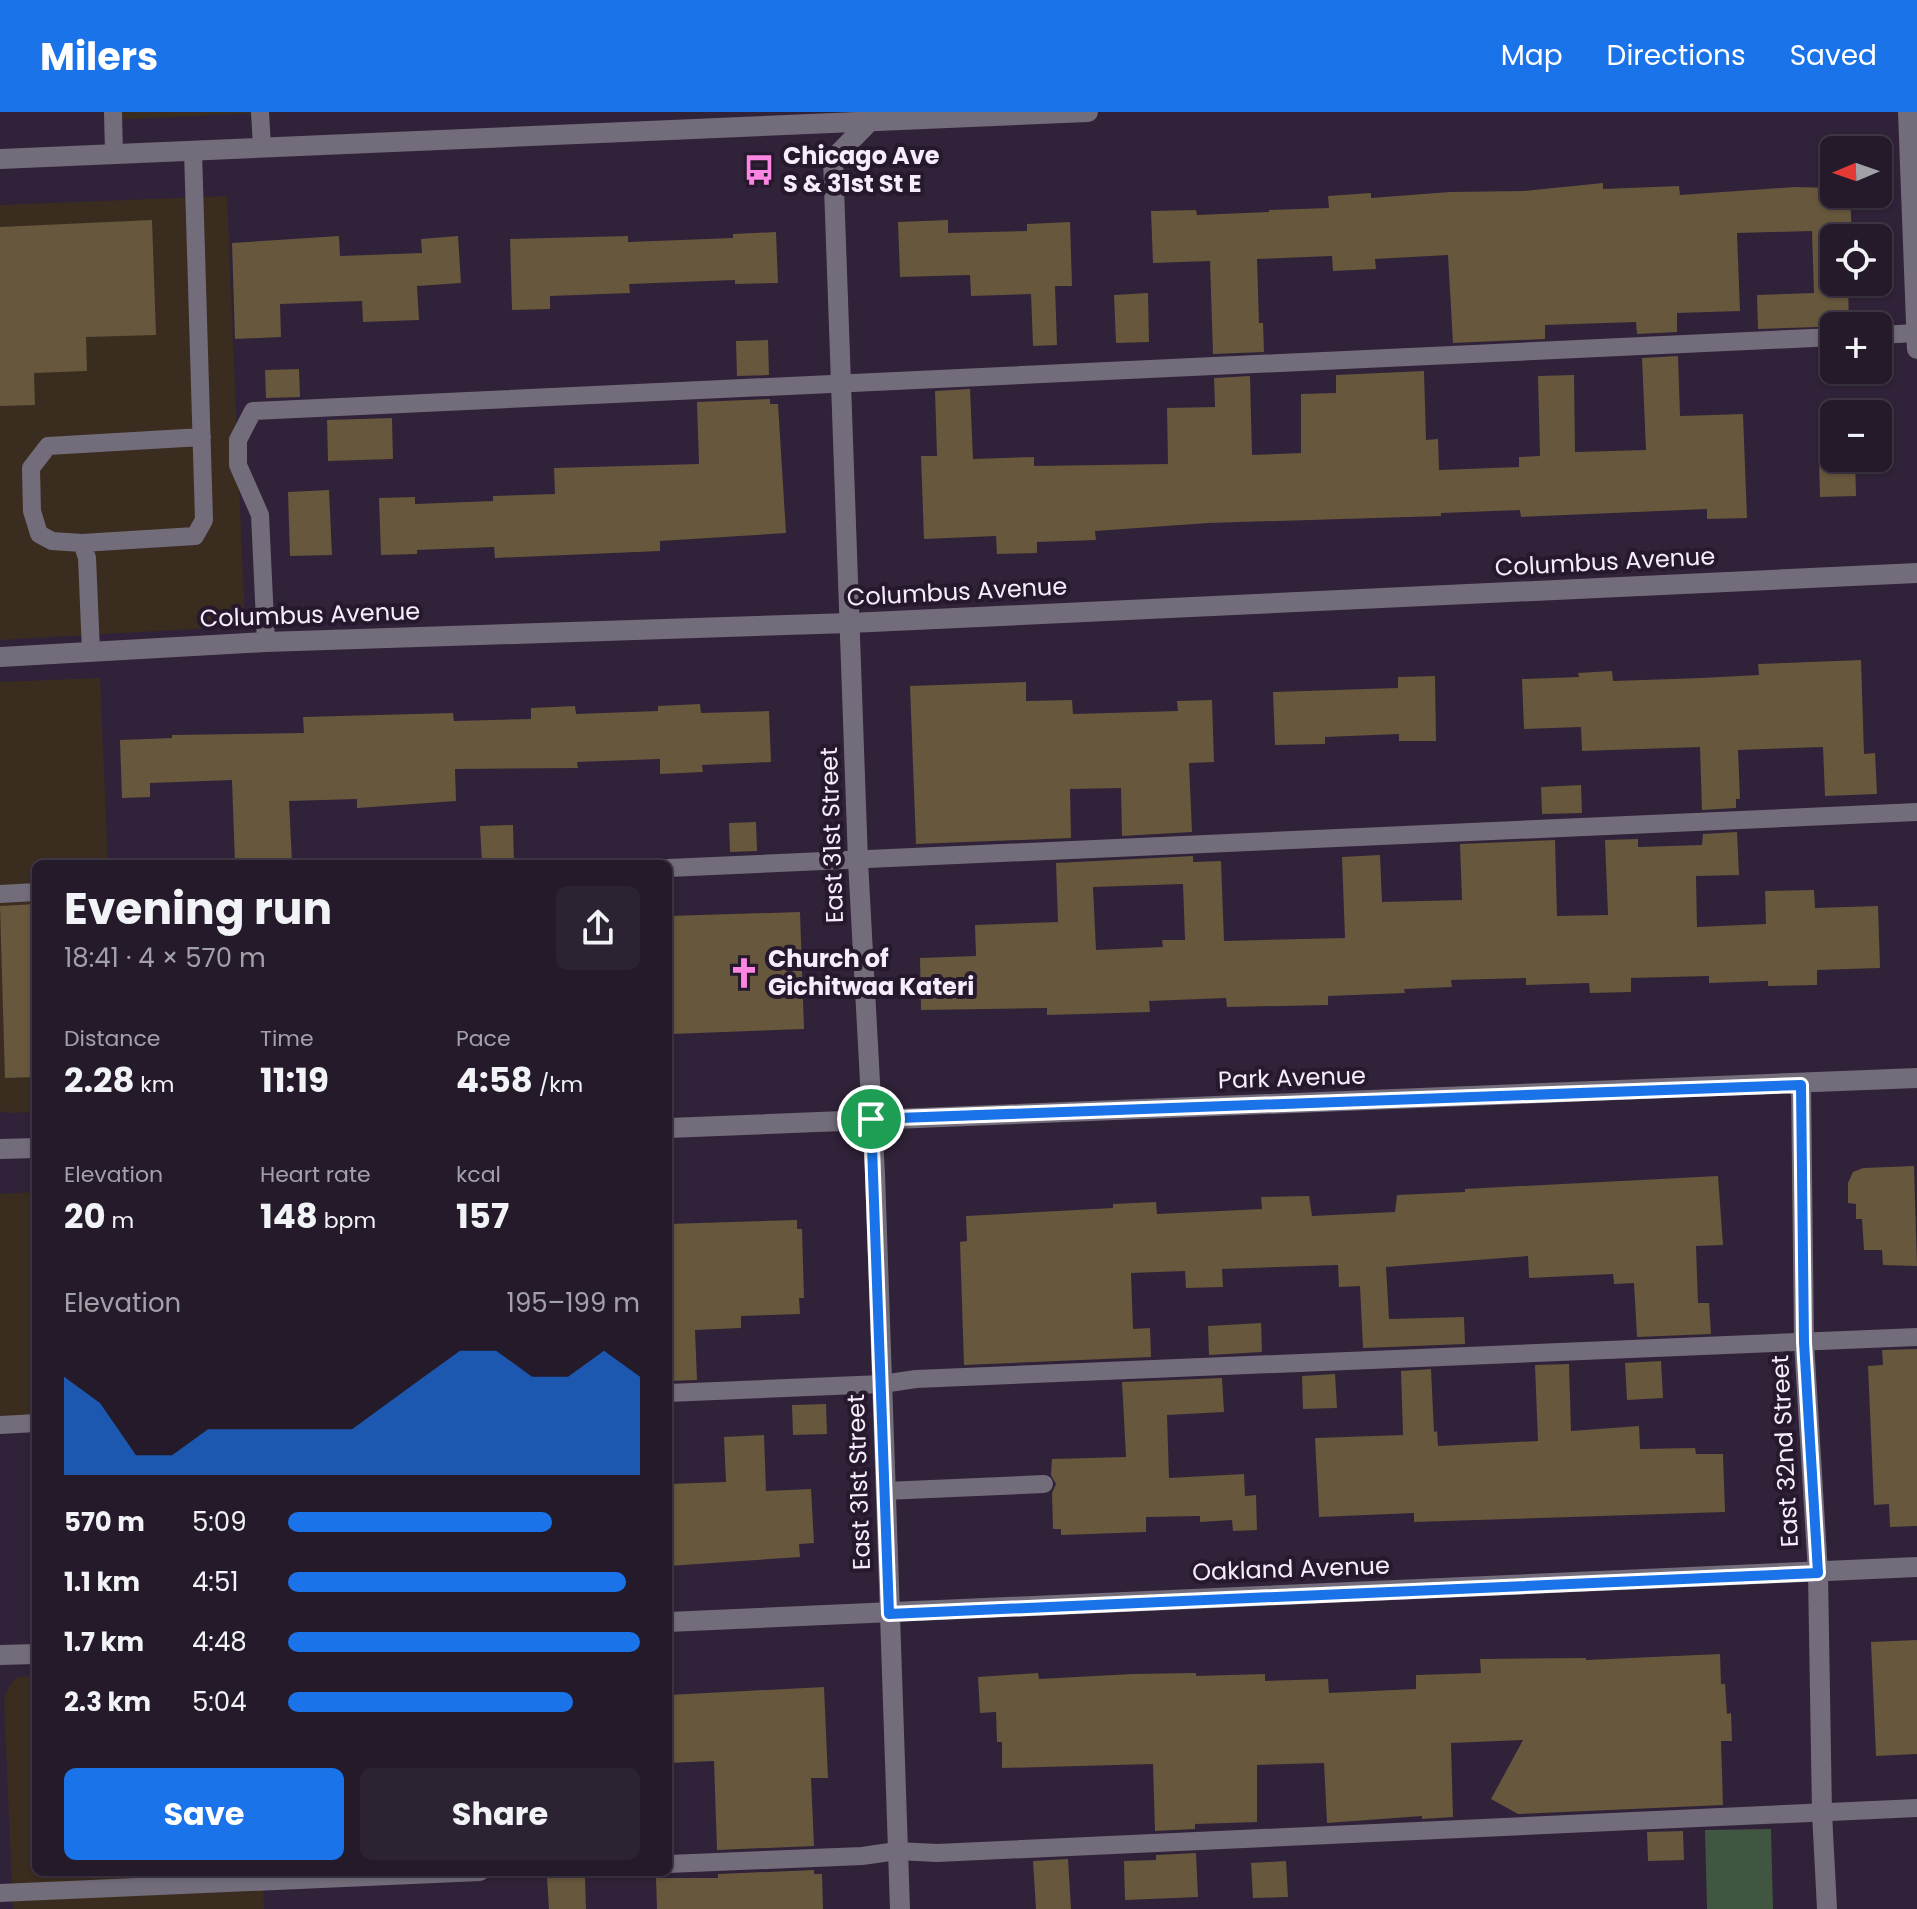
<!DOCTYPE html>
<html lang="en">
<head>
<meta charset="utf-8">
<style>
	:root { --surface:#241a2a; --page:#2c2332; --text:#f1f3f6; --muted:#a3a1a8; --line:#413847; --accent:#1a73e8 }
	body { margin:0; font-family:Poppins,sans-serif; background:var(--page); color:var(--text); height:100vh; display:flex; flex-direction:column; font-size:30px; white-space:nowrap }
	* { box-sizing:border-box; margin:0 }
	p { font-size:26px; color:var(--muted) }
	.icon { flex:none; width:44px; height:44px; fill:none; stroke:currentColor; stroke-width:2; stroke-linecap:round; stroke-linejoin:round }
	.map { position:relative; flex:1; overflow:hidden }
	.details { position:absolute; left:32px; top:748px; width:640px; height:1016px; display:flex; flex-direction:column; background:var(--surface); border-radius:12px; box-shadow:0 2px 6px #0004,0 0 0 2px var(--line) }
	.details>* { flex:none }
	.needle { width:52px; rotate:268deg }
	.buttons { position:absolute; left:1820px; top:24px; display:grid; gap:16px }
	.buttons a { display:grid; place-items:center; width:72px; height:72px; border-radius:12px; background:var(--surface); box-shadow:0 2px 6px #0004,0 0 0 2px var(--line); font-size:40px }
	.pin { position:absolute; display:grid; place-items:center; width:68px; height:68px; color:#fff; margin:-34px; border:4px solid #fff; border-radius:50%; box-shadow:0 2px 8px #0007 }
	.round { display:grid; place-items:center; flex:none; width:84px; height:84px; border-radius:12px; background:var(--page) }
	.headline { display:flex; align-items:center; justify-content:space-between; height:136px; padding:0 32px }
	h1 { font-size:44px; font-weight:700; line-height:60px }
	.stats { display:grid; grid-template-columns:repeat(3,1fr); gap:12px; height:136px; padding:8px 32px }
	.stats div { display:grid; align-content:center }
	.stats b { font-size:34px; font-weight:700 }
	.stats small { font-size:22px; font-weight:400 }
	.stats p { font-size:22px }
	.chart { height:224px; padding:16px 32px }
	.chart p { display:flex; justify-content:space-between }
	.chart svg { width:100%; height:144px; margin-top:8px; fill:var(--accent); opacity:.7 }
	.primary-button { display:flex; gap:16px; margin-top:auto; padding:16px 32px }
	.primary-button a { flex:1; height:92px; border-radius:12px; background:var(--accent); color:#fff; font-size:32px; font-weight:700; line-height:92px; text-align:center }
	.primary-button a+a { background:var(--page); color:var(--text) }
	ul { padding:0 32px; list-style:none; font-size:26px }
	li { display:grid; grid-template-columns:128px 96px 1fr; align-items:center; height:60px }
	li i { height:20px; border-radius:10px; background:var(--accent) }
	header { display:flex; align-items:center; gap:48px; box-sizing:border-box; height:112px; padding:0 40px; background:var(--accent); color:#fff }
	header strong { font-size:38px }
	nav { display:flex; gap:44px; margin-inline-start:auto; font-size:28px }
	.map>svg:first-child { display:block }
	.commercial { fill:#3a2d1f }
	.green { fill:#415640 }
	.building { fill:#66573d; fill-rule:evenodd }
	.lines { fill:none; stroke-linecap:round; stroke-linejoin:round }
	.service { stroke:#736c7a; stroke-width:18 }
	.minor { stroke:#736c7a; stroke-width:20 }
	.tertiary { stroke:#736c7a; stroke-width:20 }
	.route-casing { stroke:#fff; stroke-width:16 }
	.route { stroke:#1a73e8; stroke-width:10 }
	.labels { text-anchor:middle; stroke-width:8; stroke-linejoin:round; paint-order:stroke }
	.poi-label { font-size:24px; font-weight:bold; fill:#f6edfc; stroke:#26182d; text-anchor:start }
	.street-label { font-size:24px; fill:#f6edfc; stroke:#26182d }
</style>
</head>
<body>
<header>
<strong>Milers</strong>
<nav><a>Map</a><a>Directions</a><a>Saved</a></nav>
</header>
<div class="map">
<svg width="1917" height="1797" viewBox="0 0 1917 1797">
	<rect width="100%" height="100%" fill="#302238"/>
	<!-- commercial -->
	<path class="commercial" d="M110,0H279L110,8Z
		M227,84L245,514L0,528V93Z
		M100,566L108,752H36V1000L7,1001L0,999V570Z
		M36,1080V1314L0,1316V1082Z
		M36,1564V1760H211L212,1769L263,1767L264,1797H13L4,1588L9,1574L17,1565Z"/>
	<!-- green -->
	<path class="green" d="M1771,1717L1773,1797H1707L1705,1718Z"/>
	<!-- building -->
	<path class="building" d="M1603,71V77L1679,74L1680,83L1796,75L1834,76V82H1850L1852,126H1834V170H1848L1849,214L1758,217L1757,183L1814,181L1812,119L1737,121L1740,199L1677,201V220L1637,222L1636,210L1545,213V227L1453,231L1448,143L1375,147L1376,157L1333,159L1332,144L1257,147L1259,211H1263L1264,240L1213,242L1210,149L1153,151L1151,99L1196,98L1197,103L1269,100V98L1329,96L1328,84L1371,81V86L1450,80L1523,79Z
		M152,108L156,223L86,225L87,259L34,261L35,293L0,294V115Z
		M948,108V121L1027,119V112L1070,110L1072,174H1055L1057,233L1033,234L1031,182L971,184L970,163L900,165L898,110Z
		M776,120L778,171L735,172V168L629,172L630,181L550,184V197L512,198L510,127L628,124V130L733,126V122Z
		M339,124L340,144L422,141L421,127L458,124L461,171L417,174L419,208L363,210L362,189L280,192L281,225L235,227L232,131Z
		M1148,181L1149,230L1116,231L1114,183Z
		M768,228L769,263L737,264L736,229Z
		M1678,244L1680,304L1743,302L1747,406L1707,407V397L1521,405L1520,398L1441,401V404L1208,411L1095,419L1096,428L1037,430V441L997,442L996,424L924,427L921,344H937L935,279L970,277L973,347L1034,345V354L1168,352L1167,296L1215,295L1214,266L1250,264L1252,343L1301,341V282L1336,281V263L1424,259L1426,328L1438,327L1439,358L1519,355V345L1540,344L1538,264L1574,263L1575,340L1646,338L1642,246Z
		M299,257L300,285L266,286L265,258Z
		M770,287V292H778L786,421L660,429V439L495,446L494,435L417,438V442L381,443L379,386L415,385V392L493,389V384L555,382L554,356L699,352L697,290Z
		M392,306L393,347L328,349L327,308Z
		M1819,346H1855L1856,384L1820,385Z
		M329,378L332,443L290,444L288,380Z
		M1861,548L1864,642L1875,641L1877,682L1825,684L1823,635L1738,638L1740,687H1736V696L1702,698L1700,635L1582,639L1581,615L1524,617L1522,567L1579,565L1578,561L1612,559L1613,569L1701,566L1759,563L1758,552Z
		M1435,564L1436,629H1399V622L1325,625V632L1275,633L1273,580L1398,576V565Z
		M1026,570V589L1072,588L1073,602L1178,599L1177,589L1212,588L1214,650L1189,651L1192,720L1122,724L1121,676L1070,677L1071,726L916,732L910,574Z
		M700,592L701,601L769,599L771,650L702,653L703,660L660,662V647L577,650L578,656L455,657L456,689L357,696V687L289,689L292,750L235,752L232,668L150,671V685L122,686L120,628L172,626V623L304,621L303,605L453,601L454,609L531,607V596L575,594L576,602L658,599V594Z
		M1581,673L1582,701L1542,702L1541,675Z
		M756,710L757,739L730,740L729,711Z
		M513,713L514,750L482,751L480,714Z
		M1737,720L1739,763L1696,764L1697,815L1766,812L1765,779L1814,778L1815,796L1878,794L1880,856L1817,858V873L1768,874V869L1709,871V864L1631,866V880L1590,881L1589,871L1526,873V866L1451,868L1452,875L1404,877L1405,881L1328,884V893L1227,895L1226,886L1149,889L1150,900L1047,903V896L921,898L920,846L976,844L975,813L1058,810L1056,751L1193,744V750L1221,749L1224,829L1345,826L1342,745L1380,743L1382,790L1462,788L1460,732L1555,728L1557,804L1608,803L1605,728L1638,727V735L1702,733L1703,722ZM1183,772L1185,828H1162L1163,835L1096,838L1093,775Z
		M36,792V965L5,966L0,794Z
		M800,800L804,917L671,922L668,804Z
		M1914,1054L1917,1154L1883,1153L1882,1138H1864L1862,1107H1856V1092L1848,1091V1071L1853,1060L1863,1056Z
		M1718,1064L1723,1133L1696,1134L1698,1191H1709L1711,1222L1637,1225L1634,1171L1614,1172L1613,1162L1529,1166L1528,1144L1386,1155L1389,1207L1464,1205L1465,1232L1363,1236L1360,1174L1339,1175L1338,1153L1222,1157L1223,1175L1186,1176L1185,1159L1131,1161L1133,1217L1150,1216L1151,1245L964,1253L960,1130L967,1129L966,1104L1113,1096V1092L1156,1090L1157,1102L1262,1097L1261,1085L1309,1084L1312,1104L1395,1100L1397,1083L1465,1080V1077Z
		M797,1108V1117H802L804,1186H799L800,1202L741,1204V1216L695,1218L697,1268L668,1269V1112Z
		M1261,1211L1262,1240L1209,1243L1208,1214Z
		M1917,1237V1414L1890,1415L1889,1392L1874,1393L1868,1254L1883,1253L1882,1238Z
		M1661,1249L1663,1286L1627,1288L1625,1251Z
		M1569,1252L1571,1319L1639,1314L1640,1337L1695,1336L1696,1342H1723L1725,1400L1414,1410V1401L1319,1405L1315,1326L1403,1323L1401,1259L1431,1257L1434,1320L1437,1319L1438,1334L1538,1329L1535,1253Z
		M1335,1262L1337,1296L1303,1297L1302,1264Z
		M1222,1266L1224,1300L1167,1303L1169,1366L1244,1362L1245,1384L1256,1383L1257,1418L1233,1419L1232,1408L1200,1410V1404L1146,1405V1420L1061,1423V1417H1053L1052,1381L1056,1372L1051,1363L1052,1347L1126,1345L1122,1270Z
		M826,1292L827,1322L793,1323L792,1293Z
		M764,1323L766,1379L811,1377L814,1431L799,1432L800,1445L668,1454V1372L726,1370L724,1325Z
		M1917,1528V1642L1876,1644L1871,1530Z
		M1720,1542L1721,1572H1725L1727,1602L1731,1601L1732,1629H1721L1723,1693L1518,1702L1491,1687L1523,1628L1451,1631L1453,1705L1422,1707V1704L1327,1711L1324,1651L1257,1653V1710L1195,1712V1717L1155,1719L1153,1652L1002,1656V1630H997L996,1600L980,1601L978,1565L1038,1561L1039,1567L1132,1562L1196,1561V1564L1265,1562V1569L1328,1567L1329,1581L1416,1577V1563L1481,1561L1480,1547L1586,1546V1548Z
		M824,1575L828,1666H811L814,1734L717,1738L714,1649L668,1651V1583Z
		M1683,1719L1684,1748L1648,1749L1647,1720Z
		M1196,1741L1198,1785L1125,1788L1124,1749L1156,1748V1743Z
		M1068,1747L1071,1797H1036L1033,1749Z
		M1286,1749L1288,1785L1253,1786L1251,1751Z
		M814,1758V1762H822L823,1797H657L656,1766H718V1762Z
		M585,1765L586,1797H549L547,1766Z"/>
	<g class="lines">
		<!-- service -->
		<path class="service" d="M113,0L114,42
			M260,0L262,35
			M1878,223L1917,221
			M82,431L52,429L39,422L32,399L31,356L48,334L202,325
			M266,530L260,403L238,353V328L253,299L1834,225
			M91,539L87,446L82,431L195,424L204,408L193,39
			M668,756L1917,700
			M0,782L36,780
			M668,1281L882,1272L916,1267L1917,1225
			M0,1313L36,1311
			M885,1379L1044,1372
			M668,1752L862,1744L897,1739L937,1741L1917,1696
			M0,1781L480,1760"/>
		<!-- minor -->
		<path class="minor" d="M1908,0L1917,237
			M0,545L266,530L850,511L1917,461
			M1801,973L1804,1230L1818,1461L1822,1701L1827,1797
			M668,1510L1917,1455
			M0,1543L36,1542"/>
		<!-- tertiary -->
		<path class="tertiary" d="M879,0L833,47L858,749L875,1062L900,1797
			M0,47L1088,0
			M668,1016L1917,966
			M0,1037L36,1036"/>
	</g>
	<g class="lines">
		<defs>
			<path id="route" d="M1801,973L1804,1230L1818,1461L889,1502L871,1007Z"/>
		</defs>
		<!-- route casing -->
		<use href="#route" class="route-casing"/>
		<!-- route -->
		<use href="#route" class="route"/>
	</g>
	<!-- icons -->
	<defs>
		<symbol id="bus-bare" viewBox="-9 -9 18 18"><path d="M-5-6H5V4H4V6H2V4H-2V6H-4V4H-5ZM-3.5-4V0h7V-4ZM-3.5 1.2v1.5H-2V1.2ZM2 1.2v1.5H3.5V1.2Z" fill="#fd86e2" stroke="#26182d" stroke-width="2.5" paint-order="stroke"/></symbol>
		<symbol id="church-bare" viewBox="-9 -9 18 18"><path d="M-1.2-6h2.4v3.5h3.3v2.4h-3.3V6h-2.4V-.1h-3.3v-2.4h3.3Z" fill="#fd86e2" stroke="#26182d" stroke-width="2.5" paint-order="stroke"/></symbol>
	</defs>
	<g fill-rule="evenodd">
		<use href="#bus-bare" x="737" y="36" width="44" height="44"/>
		<use href="#church-bare" x="722" y="839" width="44" height="44"/>
	</g>
	<g class="labels">
		<!-- poi labels -->
		<g class="poi-label">
			<text x="783" y="52">Chicago Ave<tspan x="783" dy="28">S &amp; 31st St E</tspan></text>
			<text x="768" y="855">Church of<tspan x="768" dy="28">Gichitwaa Kateri</tspan></text>
		</g>
		<!-- street labels -->
		<g class="street-label">
			<text transform="translate(1605 450) rotate(-3)" y="8">Columbus Avenue</text>
			<text transform="translate(957 480) rotate(-3)" y="8">Columbus Avenue</text>
			<text transform="translate(310 503) rotate(-2)" y="8">Columbus Avenue</text>
			<text transform="translate(832 723) rotate(-92)" y="8">East 31st Street</text>
			<text transform="translate(1292 966) rotate(-2)" y="8">Park Avenue</text>
			<text transform="translate(1785 1339) rotate(-93)" y="8">East 32nd Street</text>
			<text transform="translate(859 1370) rotate(-92)" y="8">East 31st Street</text>
			<text transform="translate(1291 1457) rotate(-2)" y="8">Oakland Avenue</text>
		</g>
	</g>
</svg>
<div class="buttons">
<a><svg class="needle" viewBox="-14 -14 28 28"><path d="M0-13l5 13h-10z" fill="#e53935"/><path d="M0 13l5-13h-10z" fill="#a3a1a8"/></svg></a>
<a><svg class="icon" aria-label="locate" viewBox="0 0 24 24"><circle cx="12" cy="12" r="6"/><path d="M12 2v4M12 18v4M2 12h4M18 12h4"/></svg></a>
<a>+</a>
<a>−</a>
</div>
<div class="pin" style="left:871px;top:1007px;background:#1e9e55"><svg class="icon" aria-label="arrive" viewBox="0 0 24 24"><path d="M6 21V4h12l-3 4 3 4H6"/></svg></div>
<section class="details">
<div class="headline"><div><h1>Evening run</h1><p>18:41 · 4 × 570 m</p></div><a class="round"><svg class="icon" aria-label="share" viewBox="0 0 24 24"><path d="M12 15V3M7 8l5-5 5 5M5 13v7h14v-7"/></svg></a></div>
<div class="stats">
<div><p>Distance</p><b>2.28<small> km</small></b></div>
<div><p>Time</p><b>11:19</b></div>
<div><p>Pace</p><b>4:58<small> /km</small></b></div>
</div>
<div class="stats">
<div><p>Elevation</p><b>20<small> m</small></b></div>
<div><p>Heart rate</p><b>148<small> bpm</small></b></div>
<div><p>kcal</p><b>157</b></div>
</div>
<div class="chart"><p><span>Elevation</span>195–199 m</p>
<svg viewBox="0 0 160 44" preserveAspectRatio="none"><path d="M0 44V14L10 22L20 38L30 38L40 30L50 30L60 30L70 30L80 30L90 22L100 14L110 6L120 6L130 14L140 14L150 6L160 14V44z"/></svg>
</div>
<ul>
<li><b>570 m</b>5:09<i style="width:75%"></i></li>
<li><b>1.1 km</b>4:51<i style="width:96%"></i></li>
<li><b>1.7 km</b>4:48<i style="width:100%"></i></li>
<li><b>2.3 km</b>5:04<i style="width:81%"></i></li>
</ul>
<div class="primary-button"><a>Save</a><a>Share</a></div>
</section>
</div>
</body>
</html>
